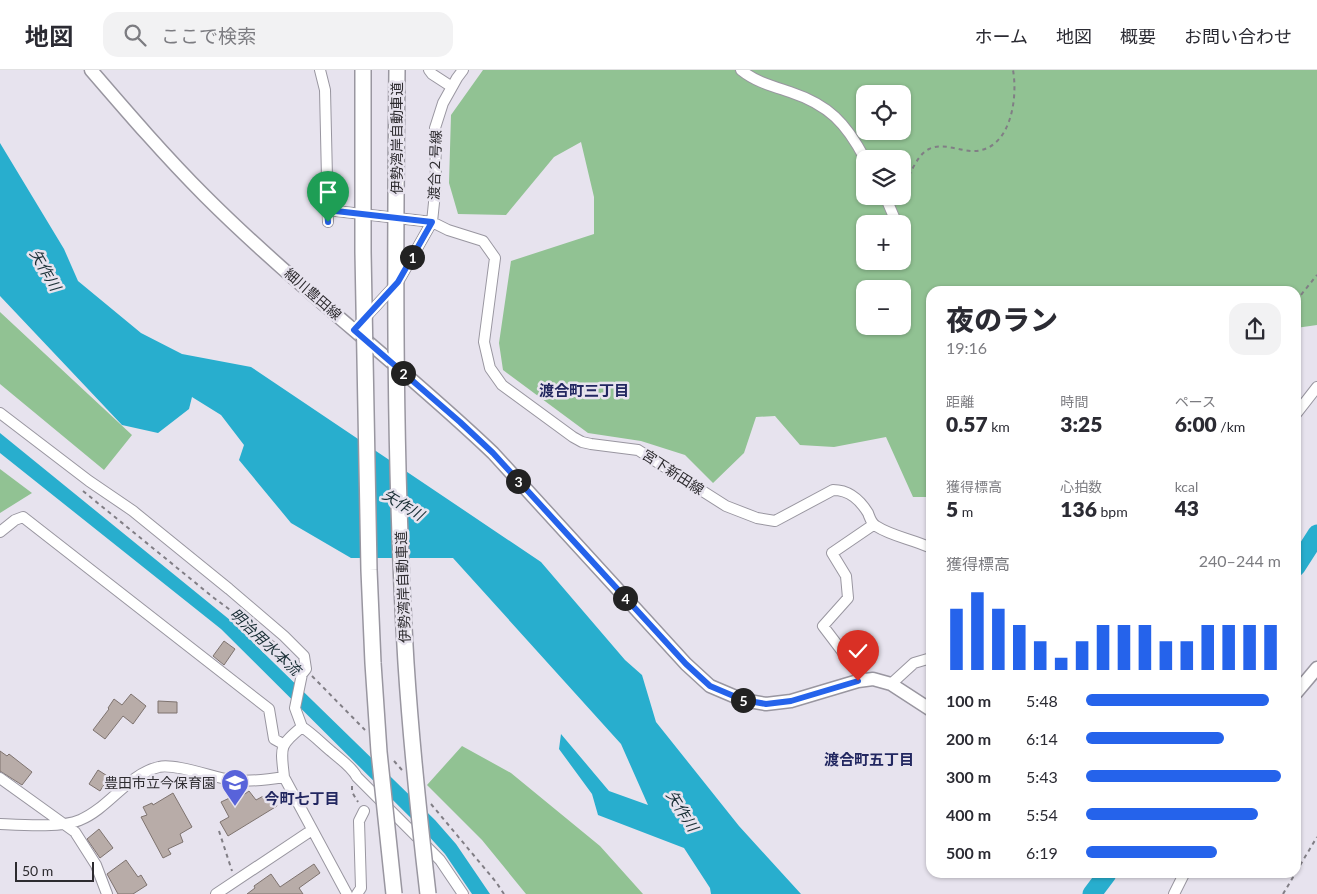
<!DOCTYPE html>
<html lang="ja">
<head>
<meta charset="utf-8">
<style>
	:root { --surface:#fff; --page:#f2f2f3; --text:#2b2b33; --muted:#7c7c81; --line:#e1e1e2; --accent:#2563eb }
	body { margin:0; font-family:Lato,"Noto Sans JP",sans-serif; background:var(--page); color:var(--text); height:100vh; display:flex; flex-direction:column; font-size:19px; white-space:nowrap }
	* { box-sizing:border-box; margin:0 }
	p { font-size:16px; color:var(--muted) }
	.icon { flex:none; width:28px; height:28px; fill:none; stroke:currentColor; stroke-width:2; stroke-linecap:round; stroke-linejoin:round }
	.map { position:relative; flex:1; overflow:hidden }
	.panel { position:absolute; left:926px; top:216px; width:375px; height:592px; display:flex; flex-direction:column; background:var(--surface); border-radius:15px; box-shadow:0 1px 4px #0004 }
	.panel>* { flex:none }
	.buttons { position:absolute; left:856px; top:15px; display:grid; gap:10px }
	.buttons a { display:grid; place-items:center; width:55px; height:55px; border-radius:10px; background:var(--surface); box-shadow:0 1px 4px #0004; font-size:25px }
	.scale { position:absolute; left:15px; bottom:12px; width:79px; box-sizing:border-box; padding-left:5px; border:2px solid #2d2b2f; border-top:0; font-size:14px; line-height:18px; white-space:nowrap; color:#2d2b2f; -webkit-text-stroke:4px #e7e3ee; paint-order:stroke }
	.pin { position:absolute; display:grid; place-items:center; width:42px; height:42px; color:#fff; margin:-51px -21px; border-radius:50% 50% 50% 0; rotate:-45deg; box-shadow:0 0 5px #0007 }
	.pin .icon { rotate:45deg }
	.km { position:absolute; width:25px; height:25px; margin:-12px; border-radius:50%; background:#222; color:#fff; font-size:14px; line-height:25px; text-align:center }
	.round { display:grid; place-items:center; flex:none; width:52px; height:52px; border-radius:15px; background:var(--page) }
	.summary { display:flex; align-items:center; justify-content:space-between; height:85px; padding:0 20px }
	h1 { font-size:28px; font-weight:800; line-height:38px }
	.stats { display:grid; grid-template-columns:repeat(3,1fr); gap:8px; height:85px; padding:5px 20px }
	.stats div { display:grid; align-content:center }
	.stats b { font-size:21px; font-weight:800 }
	.stats small { font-size:14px; font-weight:400 }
	.stats p { font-size:14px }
	.chart { height:140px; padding:10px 20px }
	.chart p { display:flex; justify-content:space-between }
	.chart svg { width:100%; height:90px; margin-top:5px; stroke:var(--accent); stroke-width:6 }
	ul { padding:0 20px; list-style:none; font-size:16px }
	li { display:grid; grid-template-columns:80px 60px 1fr; align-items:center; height:38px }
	li i { height:12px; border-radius:6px; background:var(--accent) }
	header { display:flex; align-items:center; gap:30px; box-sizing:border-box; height:70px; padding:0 25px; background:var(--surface); border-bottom:1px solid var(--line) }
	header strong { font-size:24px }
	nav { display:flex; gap:28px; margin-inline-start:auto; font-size:18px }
	.search { width:350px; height:45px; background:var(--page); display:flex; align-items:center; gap:12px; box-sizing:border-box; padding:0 18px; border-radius:15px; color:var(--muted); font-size:19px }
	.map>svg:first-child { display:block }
	.green { fill:#91c293; fill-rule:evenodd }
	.water { fill:#28aece }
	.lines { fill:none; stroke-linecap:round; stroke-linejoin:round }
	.river { stroke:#28aece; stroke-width:19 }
	.building { fill:#b8aca8; stroke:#7e736f }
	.minor-casing { stroke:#9996a0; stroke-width:12 }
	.major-casing { stroke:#9996a0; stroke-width:15 }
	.path { stroke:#817e85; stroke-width:2; stroke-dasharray:4 4; stroke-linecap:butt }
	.minor { stroke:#fff; stroke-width:10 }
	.major { stroke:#fff; stroke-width:12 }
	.highway-bridge-casing { stroke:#9996a0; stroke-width:18; stroke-linecap:butt }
	.highway-bridge { stroke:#fff; stroke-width:15 }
	.route-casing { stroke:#fff; stroke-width:10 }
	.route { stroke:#2563eb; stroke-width:6 }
	.labels { text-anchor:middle; stroke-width:5; stroke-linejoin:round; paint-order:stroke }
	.street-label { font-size:14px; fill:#2d2b2f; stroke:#e7e3ee }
	.poi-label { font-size:14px; fill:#2d2b2f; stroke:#e7e3ee; text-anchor:end }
	.water-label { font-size:15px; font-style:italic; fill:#1b3037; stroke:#e7e3ee }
	.neighbourhood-label { font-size:15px; font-weight:bold; fill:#222760; stroke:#e7e3ee }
</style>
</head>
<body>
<header>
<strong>地図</strong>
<div class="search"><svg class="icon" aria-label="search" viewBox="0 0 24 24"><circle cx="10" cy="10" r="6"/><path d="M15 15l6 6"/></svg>ここで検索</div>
<nav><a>ホーム</a><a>地図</a><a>概要</a><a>お問い合わせ</a></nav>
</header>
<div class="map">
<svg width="1317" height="824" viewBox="0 0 1317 824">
	<rect width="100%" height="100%" fill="#e7e3ee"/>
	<!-- green -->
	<path class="green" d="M483,0H1317V255L1296,258V221H931V427H913L886,367L834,377L800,375L775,346L756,347L744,383L713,413L685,385L641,371L588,363L503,300L499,273L511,191L594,164V127L581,72L554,87L506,145L458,144L449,113L451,45ZM865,24H902V61H865ZM865,89H902V126H865ZM865,154H902V191H865ZM865,219H902V256H865Z
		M0,242L132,365L104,400L0,314Z
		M0,399L32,423L0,443Z
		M462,676L511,703L600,776L643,824H526L482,770L427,715Z"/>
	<!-- water -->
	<path class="water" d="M0,73L64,179L78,211L141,263L182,284L251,297L541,492L625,590L642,605L656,652L739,756L801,824H711L710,818L684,778L598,745L592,724L559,679L561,664L609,721L648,735L621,674L453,488H351L291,453L239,390L244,375L221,345L192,327L189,339L158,363L122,355L0,226Z
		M0,363L230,550L435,750L456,774L490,824H472L445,784L425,762L221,559L0,383Z"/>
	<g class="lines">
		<!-- river -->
		<path class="river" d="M1296,497L1317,464
			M1092,824L1107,804"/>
	</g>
	<!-- building -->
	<path class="building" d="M224,571L235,579L224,595L213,586Z
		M131,624L146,636L133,654L123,646L105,669L93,660L109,639L108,638L114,629L122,635Z
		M158,631L177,632V643H158Z
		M0,681L7,686L9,684L32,702L22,715L0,701Z
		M98,700L109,707L100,721L89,714Z
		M249,721L256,730L269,723L277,736L228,766L220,752L229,747L221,732L236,725L238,729Z
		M173,723L192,757L180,764L183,772L168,779L171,784L163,788L141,747L147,745L143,737L152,733L153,735Z
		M99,759L113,778L100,788L87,769Z
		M126,790L138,807L141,805L147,815L133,824H118L107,804Z
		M314,794L320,803L299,818L303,824H247L255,818L254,816L271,804L280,817Z"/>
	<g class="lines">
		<defs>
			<path id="minor" d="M320,0L325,20L328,152
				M429,0L432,4L452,17
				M741,0C756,12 772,16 790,22C829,35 846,53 865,89
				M885,126L897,154
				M327,140L432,152L448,160L483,171L495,188L484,272L490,298L502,315L573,367L582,372L591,374L638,380L726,436L757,448L775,451L833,420C850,420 860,430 868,443C870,448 871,453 876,456C893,467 913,469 931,478
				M363,250L398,212L432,152L436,113L435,58L443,33L457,8L463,0
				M0,343L89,411L133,441L229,519L284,566L304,586L306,599L302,604L295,638L302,657C278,676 281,678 284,707L347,824
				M1296,344L1317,317
				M0,462L15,450L23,447L269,639L274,669L283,674
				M864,610L823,556L848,528L846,506L832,483L873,455
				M891,614L914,593L931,588
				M302,657C314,665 321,673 332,682C341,690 351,696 357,707L440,790L463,824
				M0,708L75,762L96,795L107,824
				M0,754C21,755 62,758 80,750C109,738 128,704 159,697C174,693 213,707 231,710C249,712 266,710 284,707
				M216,824L312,760
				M357,824L361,818L359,751L364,741
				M1174,824L1184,804"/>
			<path id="major" d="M91,0C128,43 165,86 205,126C296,217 400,294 493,383L686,594L710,616L743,630L766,634L791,631L858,611L873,609L891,614L931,640
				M1296,623L1317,598"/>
		</defs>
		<!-- minor casing -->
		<use href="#minor" class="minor-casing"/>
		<!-- major casing -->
		<use href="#major" class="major-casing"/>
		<!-- path -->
		<path class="path" d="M902,120C909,108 916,85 929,79C944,72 961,82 975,81C1011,79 1018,28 1013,0
			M1296,231L1317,205
			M83,421L214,528L275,573
			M312,606L365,660
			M394,691L402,700
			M352,716V722L358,732
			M431,734L496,812L504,824
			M219,761L232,801
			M1296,802L1317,767
			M1283,824L1295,804"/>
		<!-- minor -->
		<use href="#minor" class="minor"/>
		<!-- major -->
		<use href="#major" class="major"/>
		<defs>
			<path id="highway-bridge" d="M363,0V182L369,500L373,593L379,682L394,824
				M397,0C395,197 394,396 406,593C411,670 419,747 428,824"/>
		</defs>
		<!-- highway-bridge casing -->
		<use href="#highway-bridge" class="highway-bridge-casing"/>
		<!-- highway-bridge -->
		<use href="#highway-bridge" class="highway-bridge"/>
	</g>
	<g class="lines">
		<defs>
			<path id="route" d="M328,152L327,140L432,152L398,212L354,260L460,352L493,383L686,594L710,616L743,630L766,634L791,631L858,611"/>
		</defs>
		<!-- route casing -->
		<use href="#route" class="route-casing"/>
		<!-- route -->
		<use href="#route" class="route"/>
	</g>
	<!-- icons -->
	<defs>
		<symbol id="school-pin" viewBox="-11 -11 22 30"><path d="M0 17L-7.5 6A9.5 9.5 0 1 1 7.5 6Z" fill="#5863da" stroke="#e7e3ee"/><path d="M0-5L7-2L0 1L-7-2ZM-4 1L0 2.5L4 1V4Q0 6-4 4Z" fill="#fff"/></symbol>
	</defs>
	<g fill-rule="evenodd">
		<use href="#school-pin" x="219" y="697" width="32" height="43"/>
	</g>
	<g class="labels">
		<!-- street labels -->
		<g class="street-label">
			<text transform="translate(397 68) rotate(-90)" y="5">伊勢湾岸自動車道</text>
			<text transform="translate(435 95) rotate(-88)" y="5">渡合２号線</text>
			<text transform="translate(313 224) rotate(41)" y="5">細川豊田線</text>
			<text transform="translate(673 402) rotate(33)" y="5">宮下新田線</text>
			<text transform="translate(403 517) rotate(-92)" y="5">伊勢湾岸自動車道</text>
		</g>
		<!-- poi labels -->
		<g class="poi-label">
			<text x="216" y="718">豊田市立今保育園</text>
		</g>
		<!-- water labels -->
		<g class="water-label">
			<text transform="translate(45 200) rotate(60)" y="5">矢作川</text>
			<text transform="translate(403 435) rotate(31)" y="5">矢作川</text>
			<text transform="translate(265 572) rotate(43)" y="5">明治用水本流</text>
			<text transform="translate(682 741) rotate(58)" y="5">矢作川</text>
		</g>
		<!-- neighbourhood labels -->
		<g class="neighbourhood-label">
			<text x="584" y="326">渡合町三丁目</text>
			<text x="869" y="695">渡合町五丁目</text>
			<text x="302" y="734">今町七丁目</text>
		</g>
	</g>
</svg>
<div class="buttons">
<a><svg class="icon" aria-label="locate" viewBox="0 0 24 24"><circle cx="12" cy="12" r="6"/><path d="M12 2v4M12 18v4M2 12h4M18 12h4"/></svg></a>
<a><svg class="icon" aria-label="layers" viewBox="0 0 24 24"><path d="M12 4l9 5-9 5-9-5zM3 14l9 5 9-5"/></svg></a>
<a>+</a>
<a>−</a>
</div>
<div class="scale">50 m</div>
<div class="pin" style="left:328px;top:152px;background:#1e9e55"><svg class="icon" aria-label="arrive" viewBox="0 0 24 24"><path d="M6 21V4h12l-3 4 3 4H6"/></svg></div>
<div class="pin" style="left:858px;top:611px;background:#d93025"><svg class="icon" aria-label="check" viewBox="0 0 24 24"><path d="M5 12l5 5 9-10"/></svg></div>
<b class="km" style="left:412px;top:187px">1</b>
<b class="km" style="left:403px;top:303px">2</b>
<b class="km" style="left:518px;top:411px">3</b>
<b class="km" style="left:625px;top:528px">4</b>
<b class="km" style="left:743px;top:630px">5</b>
<section class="panel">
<div class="summary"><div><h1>夜のラン</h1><p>19:16</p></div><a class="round"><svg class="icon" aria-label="share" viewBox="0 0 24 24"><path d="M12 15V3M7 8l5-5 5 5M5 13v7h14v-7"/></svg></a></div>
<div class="stats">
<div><p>距離</p><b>0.57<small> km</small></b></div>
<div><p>時間</p><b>3:25</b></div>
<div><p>ペース</p><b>6:00<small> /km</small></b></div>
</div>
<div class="stats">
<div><p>獲得標高</p><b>5<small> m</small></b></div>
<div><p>心拍数</p><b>136<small> bpm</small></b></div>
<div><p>kcal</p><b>43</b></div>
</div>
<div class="chart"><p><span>獲得標高</span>240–244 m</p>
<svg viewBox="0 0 160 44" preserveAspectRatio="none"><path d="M5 44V14M15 44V6M25 44V14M35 44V22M45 44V30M55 44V38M65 44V30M75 44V22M85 44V22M95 44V22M105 44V30M115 44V30M125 44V22M135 44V22M145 44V22M155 44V22"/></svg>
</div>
<ul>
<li><b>100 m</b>5:48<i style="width:94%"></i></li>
<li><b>200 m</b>6:14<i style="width:71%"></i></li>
<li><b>300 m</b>5:43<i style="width:100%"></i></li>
<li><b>400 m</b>5:54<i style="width:88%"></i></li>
<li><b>500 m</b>6:19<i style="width:67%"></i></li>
</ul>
</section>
</div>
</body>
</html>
